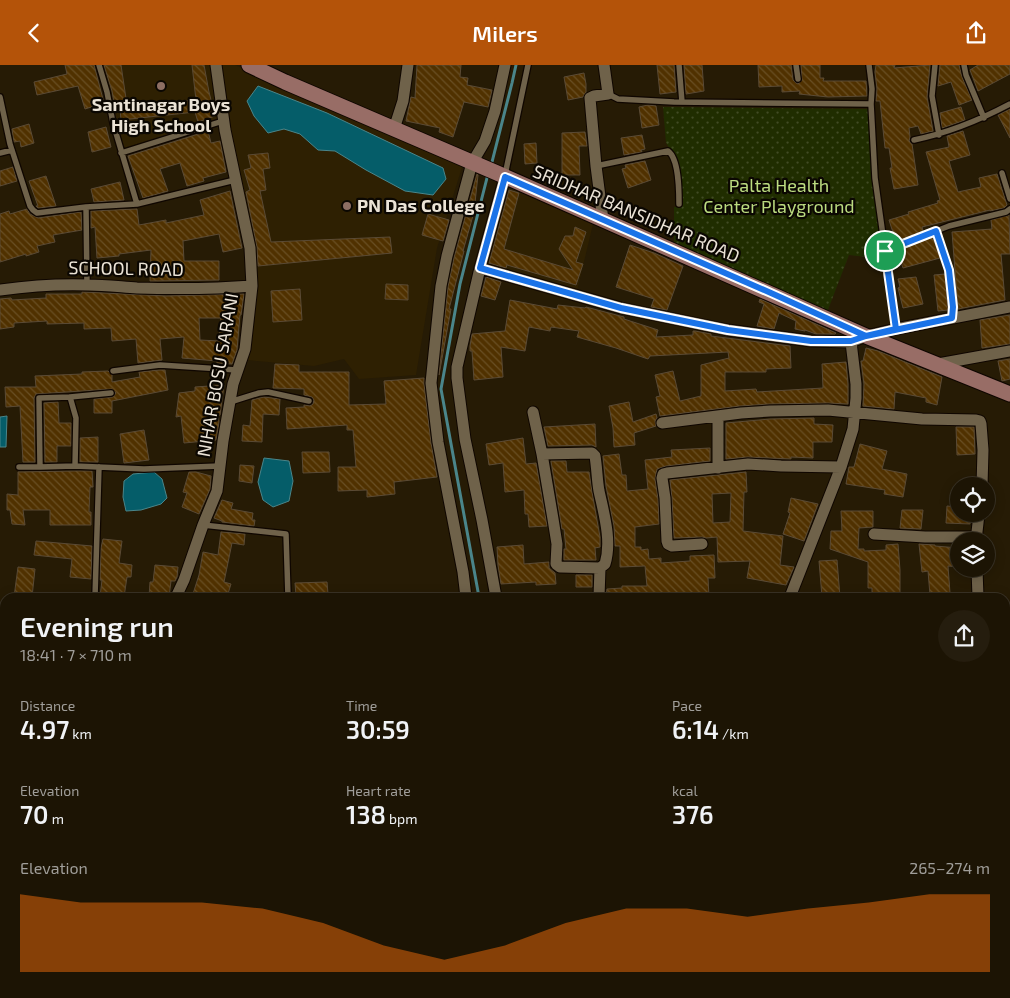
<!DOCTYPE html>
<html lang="en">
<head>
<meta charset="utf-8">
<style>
	:root { --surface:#1c1404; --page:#251d0e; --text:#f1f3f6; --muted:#a09e9a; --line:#3a3326; --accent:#b45309 }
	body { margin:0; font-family:"Exo 2",sans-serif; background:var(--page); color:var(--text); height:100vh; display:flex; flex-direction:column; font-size:19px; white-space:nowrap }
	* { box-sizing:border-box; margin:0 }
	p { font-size:16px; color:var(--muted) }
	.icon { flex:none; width:28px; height:28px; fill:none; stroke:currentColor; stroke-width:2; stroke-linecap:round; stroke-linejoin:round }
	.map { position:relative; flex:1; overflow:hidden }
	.sheet { position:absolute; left:0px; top:528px; width:1010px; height:406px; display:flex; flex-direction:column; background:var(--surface); border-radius:15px 15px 0 0; box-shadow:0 2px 12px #0003,0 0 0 1px var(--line) }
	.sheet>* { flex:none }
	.controls { position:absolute; left:950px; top:412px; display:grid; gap:10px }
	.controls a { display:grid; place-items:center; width:45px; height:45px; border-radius:50%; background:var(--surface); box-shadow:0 2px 12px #0003,0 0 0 1px var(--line); font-size:25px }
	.pin { position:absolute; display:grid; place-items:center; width:42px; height:42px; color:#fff; margin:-21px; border:2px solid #fff; border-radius:50%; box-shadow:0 1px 5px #0007 }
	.round { display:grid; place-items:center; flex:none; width:52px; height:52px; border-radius:26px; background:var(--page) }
	.headline { display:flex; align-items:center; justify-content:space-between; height:85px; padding:0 20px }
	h1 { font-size:28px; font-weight:600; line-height:38px }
	.figures { display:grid; grid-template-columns:repeat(3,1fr); gap:8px; height:85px; padding:5px 20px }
	.figures div { display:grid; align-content:center }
	.figures b { font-size:25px; font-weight:600 }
	.figures small { font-size:14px; font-weight:400 }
	.figures p { font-size:14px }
	.chart { height:140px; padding:10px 20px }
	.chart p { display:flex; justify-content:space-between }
	.chart svg { width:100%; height:90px; margin-top:5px; fill:var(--accent); opacity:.7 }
	header { display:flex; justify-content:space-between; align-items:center; height:65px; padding:0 20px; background:var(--accent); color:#fff; font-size:22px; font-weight:600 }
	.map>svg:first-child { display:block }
	.built { fill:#2e2002 }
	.park { fill:url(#park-dots) }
	.water { fill:#055d69; stroke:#4a858a }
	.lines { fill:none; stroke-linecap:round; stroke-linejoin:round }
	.stream { stroke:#4a858a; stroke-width:3 }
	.building { fill:url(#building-back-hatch); stroke:#5a4a35; fill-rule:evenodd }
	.lane-casing { stroke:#0f0600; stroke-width:8 }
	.street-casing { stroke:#0f0600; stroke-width:13 }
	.secondary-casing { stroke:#0f0600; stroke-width:17 }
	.lane { stroke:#6f624a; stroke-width:5.5 }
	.street { stroke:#6f624a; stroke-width:11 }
	.secondary { stroke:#986d66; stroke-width:15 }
	.route-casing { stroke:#fff; stroke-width:10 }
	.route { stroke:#1a73e8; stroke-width:6 }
	.education-dot { fill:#8d6e63; stroke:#0b0702; stroke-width:2 }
	.labels { text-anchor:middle; stroke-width:4.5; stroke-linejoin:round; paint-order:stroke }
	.poi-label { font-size:18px; font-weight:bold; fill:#ebe3d6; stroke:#0b0702 }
	.park-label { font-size:18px; fill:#bcdc80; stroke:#0b0702 }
	.street-label { font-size:18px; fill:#ebe3d6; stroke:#0b0702 }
</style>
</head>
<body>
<header><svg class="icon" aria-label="back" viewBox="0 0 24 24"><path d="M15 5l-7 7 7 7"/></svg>Milers<svg class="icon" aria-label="share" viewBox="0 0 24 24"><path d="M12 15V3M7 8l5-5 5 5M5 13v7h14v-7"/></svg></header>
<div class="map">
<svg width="1010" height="933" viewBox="0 0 1010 933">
	<defs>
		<pattern id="park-dots" width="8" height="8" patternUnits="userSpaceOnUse" patternTransform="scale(1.25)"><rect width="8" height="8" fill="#202d00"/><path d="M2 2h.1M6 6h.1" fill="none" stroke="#414b24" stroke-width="1.8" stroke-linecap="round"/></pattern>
		<pattern id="building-back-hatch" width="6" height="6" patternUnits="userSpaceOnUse" patternTransform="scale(1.25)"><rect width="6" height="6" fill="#503100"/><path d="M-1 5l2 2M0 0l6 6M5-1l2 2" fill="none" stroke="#694f24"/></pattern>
	</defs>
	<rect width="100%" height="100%" fill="#261b05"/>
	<!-- built -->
	<path class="built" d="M99,0H213L220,54L124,83Z
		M220,0H235L463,99L437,183L416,310L359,314L344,294L314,301L247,295L255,254L253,192Z
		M507,119L594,155L577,226L484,202Z"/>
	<!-- park -->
	<path class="park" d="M663,42L870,44L883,194L849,190L826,250L674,182V142L682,141L679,98L666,78Z"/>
	<!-- water -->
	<path class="water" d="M258,21L327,48L443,103L446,114L433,130L405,126L366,105L335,86L318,85L300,69L284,64L268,68L254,51L247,36Z
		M7,351L6,382H0V352Z
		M264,393L289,396L293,416L289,436L273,442L263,435L258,417Z
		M154,407L162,414L167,433L161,439L141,445L126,446L123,432L124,416L133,409Z
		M5,800V853L2,856H0V801Z"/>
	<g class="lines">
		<!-- stream -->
		<path class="stream" d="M491,101L512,18L516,0
			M479,532L441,324L460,219L488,109
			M487,933L489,929"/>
	</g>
	<!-- building -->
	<path class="building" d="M65,0H94L104,38L85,44L78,21L37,30L34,17L67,9Z
		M104,0H121L127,40L196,35L192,0H204L209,27L215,51L198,57L195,47L121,55L120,44L115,43L112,26Z
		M417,0H461L460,12L468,13L467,20L492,25L488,42L464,37L453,72L439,67L440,63L406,56L411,32L415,33Z
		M657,0H674L676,27L660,29Z
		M684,0H702L704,26L686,29Z
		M758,0H791L793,15L796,18L798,19L802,15L801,0H820V13H824L823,16H866L867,31L828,32L799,29L800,26L782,27V21L759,22Z
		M876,0H895L894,3L930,0L927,32L933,66L921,69L918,61L909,63L910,72L909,76L912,79L918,120L894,124L890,103H892L889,83H885L880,36H876L877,24L875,7Z
		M940,0H959L962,12L972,35L959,40L951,17L938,21Z
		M978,0H1010V9L978,26L970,5Z
		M584,8L586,19V27L583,32L568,35L564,12Z
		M648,40L656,41L659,60L642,63L639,42Z
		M961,42L965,55L942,63L940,48Z
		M1010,44V73L998,50Z
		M29,59L34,78L21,82L20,76L14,77L12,64Z
		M106,62L111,82L92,87L88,67Z
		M208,66L211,78L220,76L226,107L203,113L204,116L187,121L180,98L160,104L168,126L143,133L128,91Z
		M963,66L970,90L949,96L958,127L981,122L979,113L997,109L1007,140L1004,143L990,146V145L922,162L923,166L896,177L889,155L909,149L908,147L938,138L937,136L940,135L926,87L949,82L947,71Z
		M585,67L587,81H579L580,110H562V68Z
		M642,70L645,84L641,85L642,87L624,90L621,73Z
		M536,78L537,98L525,99L524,79Z
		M268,88L270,103L263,104L266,125L260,126L271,177L390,172L392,188L258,201L257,182L246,127L250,125L244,105L251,103L248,90Z
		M645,96L651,115L628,123L622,104L626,103L625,100Z
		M13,102L17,116L0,121V106Z
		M477,109L478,110L474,147L463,186H464L449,244H451L439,310L448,222L454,193Z
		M46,111L56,141L38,143L36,141H38L29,116Z
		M120,117L124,135L94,137L91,124Z
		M509,125L519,128L504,184L573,205L559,184L565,171H573L575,162L586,167L576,197L583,199L576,220L507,200L506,203L489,198Z
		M230,126L242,183L223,187L219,169L183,176L184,196H219V215L150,216L151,185L119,189V191L97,193L95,162L91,163V146L137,144L139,160L166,155V158L204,150L200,135Z
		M27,144L30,149L38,153L81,147L82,165L53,170L55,177L37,181L39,187L26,191V189L0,197V149L9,146L10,149Z
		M428,149L449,155L443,176L422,170Z
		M1009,150L1010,189H1001L1005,235L958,244L952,167L992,164L991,155Z
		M933,172L940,193L903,203L897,186Z
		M630,180L654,188L683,201L667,245L651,242L654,234L616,222Z
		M945,209L948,245L938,246L934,210Z
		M486,212L501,217L495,235L481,231Z
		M916,212L923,239L903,243L898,223L900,222L898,214Z
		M386,219L408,220V235L385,234Z
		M300,224L302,255L273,257L271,226Z
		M82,227L166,231L244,229L241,250H240L237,285L232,299L217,298V296L182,293L184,272L160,274L162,295L138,298L136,274L112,276L111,263L84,264V258L47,259V256L14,258V262L0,264V234L11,233L12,235L46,233V229H82ZM199,253H221L219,276L200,275Z
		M760,234L836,268L835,269H816L805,265V266L795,264L796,256L779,248L774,264L757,261L764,239L759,237Z
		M510,235L557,244L558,240L585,243L586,242L624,252V254L658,265L656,272L693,270V266H695L711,269V271L790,281L791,303L766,304V307H725V326L756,324L757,327L823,323L822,299L846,297L848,319V339L828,338L769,339L740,341L660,351L656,332L660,331L655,310L673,306L680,336L701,331V300L729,293L728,287L650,291L648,294L616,283L577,272L579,266L551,262L550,266L529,262L525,286L501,282L503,312L474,315L472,286H470V281L472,269L505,266Z
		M1010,250V279L982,283L980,255Z
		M866,283L878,286L942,312L937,340L926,337V333L895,327L894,344L863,341L864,319L861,296H863Z
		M1010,294V314L1002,316L998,296Z
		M275,299L299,300V307H349V340L386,339L384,316L424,313V319L431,378L437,412L394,417L395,429L367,432V425L338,426V402H356L353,365H347V360L287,364L286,343L304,342V340L310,341L313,339L314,335L312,332L304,330V324L273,323Z
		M160,305H165L168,325L112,336V348H94V334L113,332L116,328L112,324L36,329L34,333L35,397H23L20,341L6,342L5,322H36L35,311L82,309V307L108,306L112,310V317L140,312L139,307Z
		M224,320L220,350L218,351L219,357L216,375L184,378L181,351L176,352L179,328L195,326V322Z
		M264,332L280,334L279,350L263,349L262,377L242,376L243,360L250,361L252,335Z
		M58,337L59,358H71V381H57V397H45L44,338Z
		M629,337L633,357L656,349L657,353L655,356L656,361L634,368L635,380L614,382L613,363L609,341Z
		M814,353V359L833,360L832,377H813V393L791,392V394L748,392L726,394V358L770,354Z
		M595,359L596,382L592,380L548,381L544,362Z
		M956,362H974L975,389L957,390Z
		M144,365L149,395L124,398L120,369Z
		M98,372V397H80V373Z
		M523,373L526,399L536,398L547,461L529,462L528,449H525L524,425L505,427L503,398L489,400L486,379Z
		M860,379L887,386L882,404L907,409L903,432L884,429L885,425L846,419L849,402H854Z
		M710,383V396L666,401L657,404L655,414L658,434L659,459L635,462V482H641V485L648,484L649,494L661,493V498L690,496V491L714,490L715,513H708L709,532H606L607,524L622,523V521H647L645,501L620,502V481H615L614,461L606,421L603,391L619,389L622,410H626L627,426L648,424L645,395L672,392L671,385Z
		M302,387H329L330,407L303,408Z
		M551,396H566L567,407H589L592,427L600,472V482L595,483L596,495H564V484H566L564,464H562Z
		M240,400L254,401L252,418L239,416Z
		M75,406H92L93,422H90L89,447H91V460H50V445H23L25,460L12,459L10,445H7V429L18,430V407Z
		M189,407H196L211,411L210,424L199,449L182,442L187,428L183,427Z
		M746,407L747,427H744L743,466L783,471L780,500L794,502L786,520L747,513L750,496L718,497L717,472L706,473L702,472L674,473L672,433L670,415ZM731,428L730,457L713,458L712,429Z
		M791,433L818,439L804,476L783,469L790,448L788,447Z
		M222,435L233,438L231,444L253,448L252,455H255L254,461L222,457V456L214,453Z
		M947,441L959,442V449H970V459L946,458Z
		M902,445H923L921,464L900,463Z
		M841,446H873V462L859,463L858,484H864V486L886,485V480L898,479L900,505V532H872V523H868V497L830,484L831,466H842Z
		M221,467L245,469L244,480L232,478L224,517L231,519L227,532H192L199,510L203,487L218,490Z
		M103,474L122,476L119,498L132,500L131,512H127L124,532H100L102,515H100L101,483Z
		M36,476L92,481L91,514L70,512L72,494L34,490Z
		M919,479L935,480V481L959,483V502L948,501L950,528L930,530L928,506L922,507Z
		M523,480L524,499L549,497V503L555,508L556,519L536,520V517L501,519L498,500L497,482Z
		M837,495L840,532H822L819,496Z
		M155,500L178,502L177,512L175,516H171L169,532H149L150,517H153Z
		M18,502L35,504L32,532H14Z
		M576,510H592V522H576Z
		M327,517L328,529L296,531L295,518Z"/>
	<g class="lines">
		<defs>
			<path id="lane" d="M679,0L682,37
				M796,0L798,14
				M869,0L872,24L871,39L875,113L896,264
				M935,0L932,31L939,70
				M964,0L966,10L984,53
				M608,29L618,34L674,37L871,39
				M0,32L10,79L30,141L33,145L37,148L86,142L137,139L113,58L107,27L99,0
				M914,75C949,68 978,56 1010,39
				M0,88L12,85
				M121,88L223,56
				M596,101L668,86C679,94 679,125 679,139
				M1002,108L1010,134
				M505,110L528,0
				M137,139L235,115
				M86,142L87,220
				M936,166L949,205L953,242L952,253
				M885,186L949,161L1006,147L1010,144
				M113,306L160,300L237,305
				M70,332L76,353L75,401
				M230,337L259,328L268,327L309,336
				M19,402H40L75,401L144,404L220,401
				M40,402L39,333L70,332L111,328
				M203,460L286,469L288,532
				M95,532L99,402
				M0,562H5
				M105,929L110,933"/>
			<path id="street" d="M394,64L403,36L408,0
				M603,155L596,101L590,33L594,31L608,29L604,0
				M480,203L621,243L728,265L811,276L851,277L866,271L896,264L1010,242
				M0,225C29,221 58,219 88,220C104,220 121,222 137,223C175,224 214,224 252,221
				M938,299L1010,286
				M533,347L542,389L553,454L557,479L556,499L560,502L600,503
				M718,351V403
				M662,358L741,348L770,346L828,345L922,354L976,355L980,356L981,359L983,385L982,421
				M542,389L592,388L595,391C597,403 597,415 599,426C604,449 612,476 605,499L600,503L599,532
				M874,469L925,472H976
				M976,476L979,449
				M702,479L672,481L668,479L667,476L665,433L662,413L663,409L667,408L748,399L781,401L841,402
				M977,504L978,532
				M176,532L184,515L203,460L217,426L223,376L233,319L245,284L252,221L250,183L225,65L216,0
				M466,532L463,507L438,377L431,318L441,221L447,191L472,98L485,76L495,46L505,0
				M496,532L482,455L465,374L457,313V302L480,203L505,112
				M790,532L841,402L853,364L856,333V319L851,277
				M0,627H5
				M0,899L5,891
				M611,929L645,933
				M666,929V933
				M884,929V932
				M136,933L138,929
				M473,933L475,929
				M510,933L512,929
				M742,933V929
				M841,933L842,929
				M929,933V929"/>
			<path id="secondary" d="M249,0L285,17L497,108L866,271L1010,329"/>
		</defs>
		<!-- lane casing -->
		<use href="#lane" class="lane-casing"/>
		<!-- street casing -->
		<use href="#street" class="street-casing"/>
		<!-- secondary casing -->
		<use href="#secondary" class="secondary-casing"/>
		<!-- lane -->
		<use href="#lane" class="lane"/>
		<!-- street -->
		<use href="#street" class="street"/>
		<!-- secondary -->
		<use href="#secondary" class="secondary"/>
	</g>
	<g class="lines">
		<defs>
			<path id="route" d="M885,186L896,264L866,271L851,276H811L728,265L621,243L480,203L505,112L771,228L866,271L952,253L953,242L949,205L936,166L885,186"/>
		</defs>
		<!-- route casing -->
		<use href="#route" class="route-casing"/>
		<!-- route -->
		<use href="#route" class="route"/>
	</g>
	<!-- markers -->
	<g class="education-dot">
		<circle cx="161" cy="21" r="5"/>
		<circle cx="347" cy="141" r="5"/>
	</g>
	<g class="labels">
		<!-- poi labels -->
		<g class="poi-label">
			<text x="161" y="46">Santinagar Boys<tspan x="161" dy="21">High School</tspan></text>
			<text x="357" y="147" text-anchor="start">PN Das College</text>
		</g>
		<!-- park labels -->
		<g class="park-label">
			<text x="779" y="127">Palta Health<tspan x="779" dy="21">Center Playground</tspan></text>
		</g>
		<!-- street labels -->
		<g class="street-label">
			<text transform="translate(636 149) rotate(23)" y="6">SRIDHAR BANSIDHAR ROAD</text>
			<text transform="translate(126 204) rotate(1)" y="6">SCHOOL ROAD</text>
			<text transform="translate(218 310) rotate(-80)" y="6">NIHAR BOSU SARANI</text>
		</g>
	</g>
</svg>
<div class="controls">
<a><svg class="icon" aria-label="locate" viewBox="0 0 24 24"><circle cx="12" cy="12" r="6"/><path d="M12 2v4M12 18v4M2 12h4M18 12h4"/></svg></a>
<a><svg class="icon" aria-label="layers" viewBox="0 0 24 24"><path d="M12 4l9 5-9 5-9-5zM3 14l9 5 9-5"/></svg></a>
</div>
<div class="pin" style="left:885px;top:186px;background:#1e9e55"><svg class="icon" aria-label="arrive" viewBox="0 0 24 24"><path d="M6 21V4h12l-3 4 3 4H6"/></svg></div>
<section class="sheet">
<div class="headline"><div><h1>Evening run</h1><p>18:41 · 7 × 710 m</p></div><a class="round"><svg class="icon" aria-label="share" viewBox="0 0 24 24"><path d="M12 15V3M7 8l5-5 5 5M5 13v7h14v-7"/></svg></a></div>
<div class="figures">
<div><p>Distance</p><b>4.97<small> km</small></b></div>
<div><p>Time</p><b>30:59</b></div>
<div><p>Pace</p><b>6:14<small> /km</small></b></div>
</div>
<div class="figures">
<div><p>Elevation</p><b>70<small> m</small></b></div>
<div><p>Heart rate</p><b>138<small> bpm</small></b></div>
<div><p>kcal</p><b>376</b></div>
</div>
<div class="chart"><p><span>Elevation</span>265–274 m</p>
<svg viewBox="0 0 160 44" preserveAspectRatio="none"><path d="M0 44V6L10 10L20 10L30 10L40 13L50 20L60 31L70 38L80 31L90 20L100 13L110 13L120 17L130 13L140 10L150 6L160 6V44z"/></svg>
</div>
</section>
</div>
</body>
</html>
